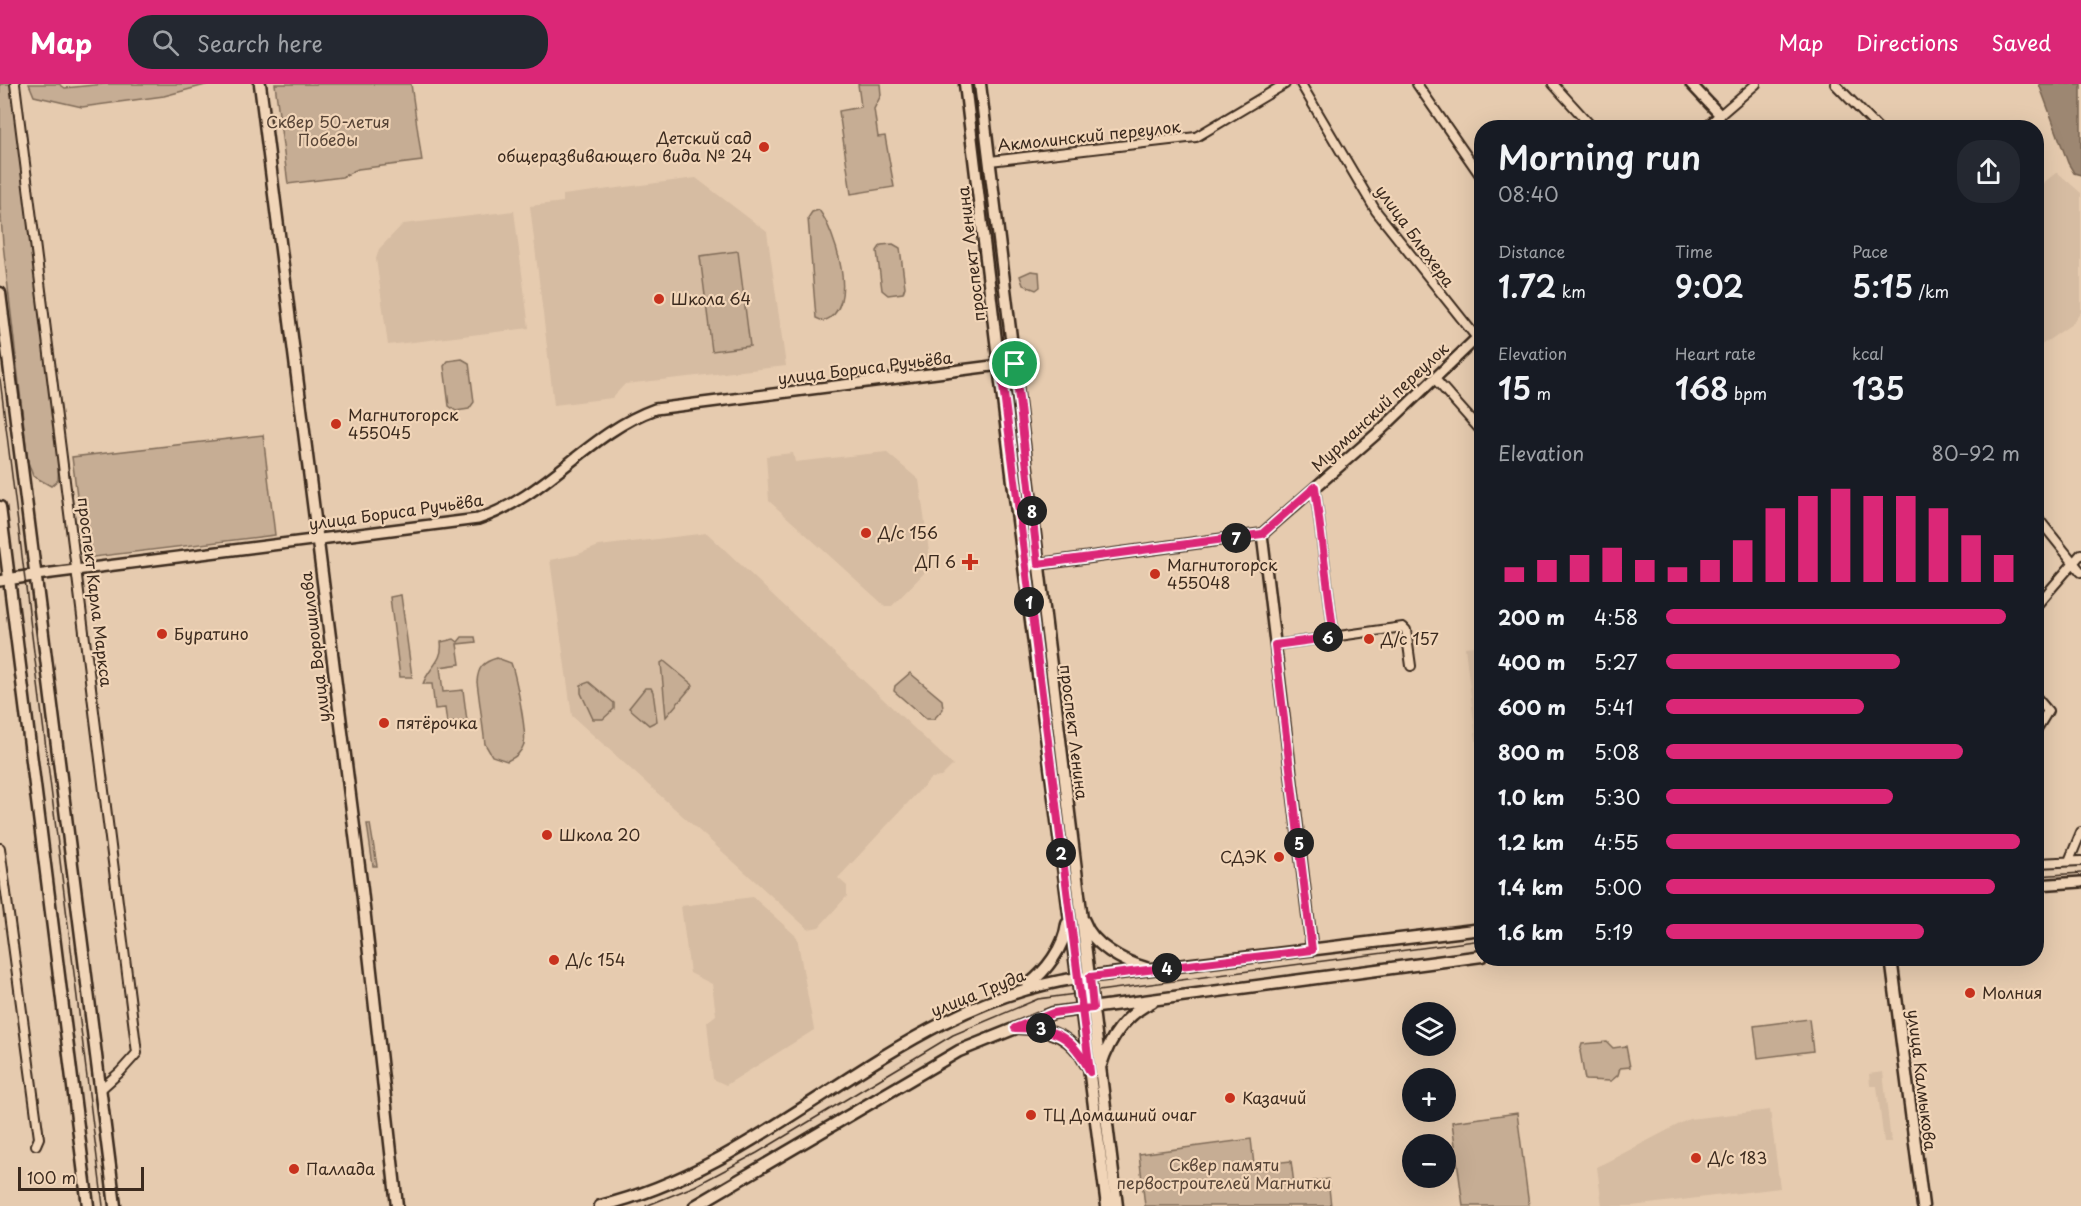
<!DOCTYPE html>
<html lang="en">
<head>
<meta charset="utf-8">
<style>
	:root { --surface:#171b24; --page:#242831; --text:#f1f3f6; --muted:#9ea1a6; --accent:#db2777 }
	body { margin:0; font-family:"Playpen Sans",sans-serif; background:var(--page); color:var(--text); height:100vh; display:flex; flex-direction:column; font-size:22px; white-space:nowrap }
	* { box-sizing:border-box; margin:0 }
	p { font-size:20px; color:var(--muted) }
	.icon { flex:none; width:33px; height:33px; fill:none; stroke:currentColor; stroke-width:2; stroke-linecap:round; stroke-linejoin:round }
	.map { position:relative; flex:1; overflow:hidden }
	.panel { position:absolute; left:1474px; top:36px; width:570px; height:846px; display:flex; flex-direction:column; background:var(--surface); border-radius:24px; box-shadow:0 6px 24px #0002 }
	.panel>* { flex:none }
	.tools { position:absolute; left:1402px; top:918px; display:grid; gap:12px }
	.tools a { display:grid; place-items:center; width:54px; height:54px; border-radius:50%; background:var(--surface); box-shadow:0 6px 24px #0002; font-size:30px }
	.scale { position:absolute; left:18px; bottom:15px; width:126px; box-sizing:border-box; padding-left:6px; border:3px solid #3b2a1e; border-top:0; font-size:16px; line-height:21px; white-space:nowrap; color:#3b2a1e; -webkit-text-stroke:4px #f1d5b8; paint-order:stroke }
	.pin { position:absolute; display:grid; place-items:center; width:51px; height:51px; color:#fff; margin:-26px; border:3px solid #fff; border-radius:50%; box-shadow:0 2px 6px #0007 }
	.km { position:absolute; width:30px; height:30px; margin:-15px; border-radius:50%; background:#222; color:#fff; font-size:16px; line-height:30px; text-align:center }
	.round { display:grid; place-items:center; flex:none; width:63px; height:63px; border-radius:24px; background:var(--page) }
	.overview { display:flex; align-items:center; justify-content:space-between; height:102px; padding:0 24px }
	h1 { font-size:33px; font-weight:600; line-height:45px }
	.stats { display:grid; grid-template-columns:repeat(3,1fr); gap:9px; height:102px; padding:6px 24px }
	.stats div { display:grid; align-content:center }
	.stats b { font-size:30px; font-weight:600 }
	.stats small { font-size:16px; font-weight:400 }
	.stats p { font-size:16px }
	.chart { height:168px; padding:12px 24px }
	.chart p { display:flex; justify-content:space-between }
	.chart svg { width:100%; height:108px; margin-top:6px; stroke:var(--accent); stroke-width:6 }
	ul { padding:0 24px; list-style:none; font-size:20px }
	li { display:grid; grid-template-columns:96px 72px 1fr; align-items:center; height:45px }
	li i { height:15px; border-radius:8px; background:var(--accent) }
	header { display:flex; align-items:center; gap:36px; box-sizing:border-box; height:84px; padding:0 30px; background:var(--accent); color:#fff }
	header strong { font-size:28px }
	nav { display:flex; gap:33px; margin-inline-start:auto; font-size:21px }
	.search { width:420px; height:54px; background:var(--page); display:flex; align-items:center; gap:15px; box-sizing:border-box; padding:0 21px; border-radius:24px; color:var(--muted); font-size:22px }
	.map>svg:first-child { display:block }
	.built { fill:#d6bca2 }
	.green { fill:#c6ad94; stroke:#806c59; stroke-width:1.5 }
	.water { fill:#9d8772; stroke:#766250; stroke-width:1.5 }
	.lines { fill:none; stroke-linecap:round; stroke-linejoin:round }
	.minor-casing { stroke:#3b2a1e; stroke-width:12 }
	.tertiary-casing { stroke:#3b2a1e; stroke-width:14 }
	.secondary-casing { stroke:#3b2a1e; stroke-width:15 }
	.minor { stroke:#f1d5b8; stroke-width:8 }
	.tertiary { stroke:#f1d5b8; stroke-width:9 }
	.secondary { stroke:#f1d5b8; stroke-width:10 }
	.tram { stroke:#3b2a1e; stroke-width:1.5 }
	.route-casing { stroke:#fff; stroke-width:12 }
	.route { stroke:#db2777; stroke-width:8 }
	.poi-dot { fill:#c8321e; stroke:#f1d5b8; stroke-width:2 }
	.labels { text-anchor:middle; stroke-width:4.5; stroke-linejoin:round; paint-order:stroke }
	.park-label { font-size:16px; fill:#574436; stroke:#f1d5b8 }
	.street-label { font-size:16px; fill:#3b2a1e; stroke:#f1d5b8 }
	.poi-label { font-size:16px; fill:#3b2a1e; stroke:#f1d5b8; text-anchor:start }
</style>
</head>
<body>
<header>
<strong>Map</strong>
<div class="search"><svg class="icon" aria-label="search" viewBox="0 0 24 24"><circle cx="10" cy="10" r="6"/><path d="M15 15l6 6"/></svg>Search here</div>
<nav><a>Map</a><a>Directions</a><a>Saved</a></nav>
</header>
<div class="map">
<svg width="2081" height="1122" viewBox="0 0 2081 1122">
	<rect width="100%" height="100%" fill="#e6cbaf"/>
	<filter id="ink" filterUnits="userSpaceOnUse"><feTurbulence type="fractalNoise" baseFrequency=".0167" numOctaves="2"/><feDisplacementMap in="SourceGraphic" scale="12" xChannelSelector="R" yChannelSelector="G"/><feConvolveMatrix kernelMatrix="1 2 1 2 8 2 1 2 1" color-interpolation-filters="sRGB"/></filter>
	<g filter="url(#ink)">
		<!-- built -->
		<path class="built" d="M2057,88L2081,109V228L2072,240L2037,264V104Z
			M696,94L767,148L786,282L625,300L612,314L554,321L530,122L563,118V111Z
			M514,127L529,244L388,261L376,175L379,165L403,140Z
			M886,368L919,396L931,482L892,522H885L769,417L766,372L793,369L795,378Z
			M707,449L953,681L941,693L931,694L838,794L847,802V812L819,843L808,845L572,632L550,476L576,471L599,462Z
			M1482,561V681H1479L1465,563Z
			M753,813L797,853L814,946L726,1001L713,995L707,938L716,931L712,900L690,889L681,822Z
			M1883,988L1891,1058H1884L1877,1002H1870L1869,990Z
			M1770,1026L1780,1104L1632,1122H1602L1597,1083L1689,1035Z"/>
		<!-- green -->
		<path class="green" d="M0,0H11L59,373L58,396L51,402L33,392L28,378L3,160L0,121Z
			M29,0H59L65,4L105,0H209L164,12L82,23L34,12Z
			M275,0H411L422,77L358,85L342,93L288,100Z
			M858,0H880L881,11L874,25L878,53L885,52L894,103L851,110L839,27L861,23Z
			M819,126C835,147 861,226 823,237L816,234L808,134L812,128Z
			M893,160L900,164L905,203L903,209L888,211L882,206L877,167L881,161Z
			M738,167L750,262L712,267L700,172Z
			M1031,187L1039,188L1040,203L1036,206L1023,201L1020,192Z
			M462,275L469,279L474,318L469,325L456,327L449,322L444,282L448,277Z
			M263,351L275,451L85,474L72,373Z
			M401,511L412,593H400L390,513Z
			M462,553H475L476,558L457,560L460,580L440,583L443,608L463,606L467,637L447,639L445,624L435,625L432,600H423C428,584 444,577 441,558L454,555L458,558Z
			M497,574L511,579C516,593 527,648 524,660C521,669 516,673 507,677L492,672L485,660L477,598C478,583 483,578 497,574Z
			M664,577L693,601L666,633L661,579Z
			M910,589L942,616L943,625L934,635H926L894,607L895,602Z
			M589,598L614,619V625L603,635H593L581,609V601Z
			M645,604H651L653,608L657,637L649,641L629,624Z
			M367,740H370L377,782H373Z
			M1809,935L1813,967L1758,974L1754,942Z
			M1607,958L1613,964L1626,962L1630,983L1620,984L1618,991L1611,997L1585,996L1580,967L1582,960Z
			M1517,1029L1529,1122H1463L1452,1038Z
			M1251,1055L1254,1081L1291,1077L1294,1100L1328,1095L1331,1122H1145L1139,1070Z"/>
		<!-- water -->
		<path class="water" d="M2039,0H2081V91L2074,89L2068,79Z"/>
		<g class="lines">
			<defs>
				<path id="minor" d="M15,0L137,969L120,988L101,1005
					M1301,0L1376,127L1477,254
					M1417,0L1482,94
					M1553,0L1593,44
					M1835,0L1878,44
					M1720,31L1756,0
					M990,77L1196,53L1285,0
					M1435,295L1482,348
					M1315,403L1334,553
					M2037,433L2081,488
					M2037,521L2081,470
					M1275,561L1403,543L1406,546L1411,582
					M2037,614L2048,627L2037,645
					M0,764L39,1054L36,1061
					M2069,777L2081,748
					M2037,779L2081,777"/>
				<path id="tertiary" d="M1691,0L1720,31L1707,44
					M1262,450L1312,866
					M1024,482L1262,450L1382,345L1482,249
					M36,491L478,435C546,413 588,349 655,325L1000,281
					M0,497L10,495
					M2037,801L2081,798"/>
				<path id="secondary" d="M260,0L362,806L397,1122
					M965,0L1013,398L1107,1122
					M980,0L1117,1122
					M0,209L115,1122
					M0,423L88,1122
					M10,495L36,491
					M1084,837C1092,861 1124,878 1146,884
					M1891,874L1923,1122
					M1028,901C1046,887 1064,864 1067,840
					M1021,944C1050,944 1073,953 1086,980
					M1101,981C1109,955 1126,930 1152,918
					M600,1122C776,1080 896,920 1078,894L1482,845
					M695,1122L959,967L1053,929L1482,872"/>
			</defs>
			<!-- minor casing -->
			<use href="#minor" class="minor-casing"/>
			<!-- tertiary casing -->
			<use href="#tertiary" class="tertiary-casing"/>
			<!-- secondary casing -->
			<use href="#secondary" class="secondary-casing"/>
			<!-- minor -->
			<use href="#minor" class="minor"/>
			<!-- tertiary -->
			<use href="#tertiary" class="tertiary"/>
			<!-- secondary -->
			<use href="#secondary" class="secondary"/>
			<!-- tram -->
			<path class="tram" d="M0,295L103,1122
				M2037,792L2081,789
				M646,1122L695,1102L757,1069L953,951L1038,915L1482,856"/>
		</g>
	</g>
	<g class="lines" filter="url(#ink)">
		<defs>
			<path id="route" d="M1015,280L1000,281L1002,294L1082,925L1053,929L1015,944C1055,944 1072,951 1090,988L1082,925L1093,924L1090,893L1312,866L1275,561L1334,553L1315,403L1262,450L1038,480L1015,280"/>
		</defs>
		<!-- route casing -->
		<use href="#route" class="route-casing"/>
		<!-- route -->
		<use href="#route" class="route"/>
	</g>
	<!-- markers -->
	<g class="poi-dot">
		<circle cx="764" cy="63" r="6"/>
		<circle cx="659" cy="215" r="6"/>
		<circle cx="336" cy="340" r="6"/>
		<circle cx="866" cy="449" r="6"/>
		<path d="M967 469h6v6h6v6h-6v6h-6v-6h-6v-6h6z"/>
		<circle cx="1155" cy="490" r="6"/>
		<circle cx="162" cy="550" r="6"/>
		<circle cx="1369" cy="555" r="6"/>
		<circle cx="384" cy="639" r="6"/>
		<circle cx="547" cy="751" r="6"/>
		<circle cx="1279" cy="773" r="6"/>
		<circle cx="554" cy="876" r="6"/>
		<circle cx="1970" cy="909" r="6"/>
		<circle cx="1230" cy="1014" r="6"/>
		<circle cx="1031" cy="1031" r="6"/>
		<circle cx="1696" cy="1074" r="6"/>
		<circle cx="294" cy="1085" r="6"/>
	</g>
	<g class="labels">
		<!-- park labels -->
		<g class="park-label">
			<text x="328" y="44">Сквер 50-летия<tspan x="328" dy="18">Победы</tspan></text>
			<text x="1224" y="1087">Сквер памяти<tspan x="1224" dy="18">первостроителей Магнитки</tspan></text>
		</g>
		<!-- street labels -->
		<g class="street-label">
			<text transform="translate(1089 52) rotate(-6)" y="6">Акмолинский переулок</text>
			<text transform="translate(1415 152) rotate(54)" y="6">улица Блюхера</text>
			<text transform="translate(971 170) rotate(-97)" y="6">проспект Ленина</text>
			<text transform="translate(865 284) rotate(-7)" y="6">улица Бориса Ручьёва</text>
			<text transform="translate(1380 323) rotate(-43)" y="6">Мурманский переулок</text>
			<text transform="translate(396 428) rotate(-8)" y="6">улица Бориса Ручьёва</text>
			<text transform="translate(95 508) rotate(83)" y="6">проспект Карла Маркса</text>
			<text transform="translate(315 563) rotate(-97)" y="6">улица Ворошилова</text>
			<text transform="translate(1074 648) rotate(83)" y="6">проспект Ленина</text>
			<text transform="translate(978 909) rotate(-22)" y="6">улица Труда</text>
			<text transform="translate(1922 996) rotate(83)" y="6">улица Калмыкова</text>
		</g>
		<!-- poi labels -->
		<g class="poi-label">
			<text x="752" y="60" text-anchor="end">Детский сад<tspan x="752" dy="18">общеразвивающего вида № 24</tspan></text>
			<text x="671" y="221">Школа 64</text>
			<text x="348" y="337">Магнитогорск<tspan x="348" dy="18">455045</tspan></text>
			<text x="878" y="455">Д/с 156</text>
			<text x="956" y="484" text-anchor="end">ДП 6</text>
			<text x="1167" y="487">Магнитогорск<tspan x="1167" dy="18">455048</tspan></text>
			<text x="174" y="556">Буратино</text>
			<text x="1381" y="561">Д/с 157</text>
			<text x="396" y="645">пятёрочка</text>
			<text x="559" y="757">Школа 20</text>
			<text x="1267" y="779" text-anchor="end">СДЭК</text>
			<text x="566" y="882">Д/с 154</text>
			<text x="1982" y="915">Молния</text>
			<text x="1242" y="1020">Казачий</text>
			<text x="1043" y="1037">ТЦ Домашний очаг</text>
			<text x="1708" y="1080">Д/с 183</text>
			<text x="306" y="1091">Паллада</text>
		</g>
	</g>
</svg>
<div class="tools">
<a><svg class="icon" aria-label="layers" viewBox="0 0 24 24"><path d="M12 4l9 5-9 5-9-5zM3 14l9 5 9-5"/></svg></a>
<a>+</a>
<a>−</a>
</div>
<div class="scale">100 m</div>
<div class="pin" style="left:1015px;top:280px;background:#1e9e55"><svg class="icon" aria-label="arrive" viewBox="0 0 24 24"><path d="M6 21V4h12l-3 4 3 4H6"/></svg></div>
<b class="km" style="left:1029px;top:518px">1</b>
<b class="km" style="left:1061px;top:769px">2</b>
<b class="km" style="left:1041px;top:944px">3</b>
<b class="km" style="left:1167px;top:884px">4</b>
<b class="km" style="left:1299px;top:759px">5</b>
<b class="km" style="left:1328px;top:553px">6</b>
<b class="km" style="left:1236px;top:454px">7</b>
<b class="km" style="left:1032px;top:427px">8</b>
<section class="panel">
<div class="overview"><div><h1>Morning run</h1><p>08:40</p></div><a class="round"><svg class="icon" aria-label="share" viewBox="0 0 24 24"><path d="M12 15V3M7 8l5-5 5 5M5 13v7h14v-7"/></svg></a></div>
<div class="stats">
<div><p>Distance</p><b>1.72<small> km</small></b></div>
<div><p>Time</p><b>9:02</b></div>
<div><p>Pace</p><b>5:15<small> /km</small></b></div>
</div>
<div class="stats">
<div><p>Elevation</p><b>15<small> m</small></b></div>
<div><p>Heart rate</p><b>168<small> bpm</small></b></div>
<div><p>kcal</p><b>135</b></div>
</div>
<div class="chart"><p><span>Elevation</span>80–92 m</p>
<svg viewBox="0 0 160 44" preserveAspectRatio="none"><path d="M5 44V38M15 44V35M25 44V33M35 44V30M45 44V35M55 44V38M65 44V35M75 44V27M85 44V14M95 44V9M105 44V6M115 44V9M125 44V9M135 44V14M145 44V25M155 44V33"/></svg>
</div>
<ul>
<li><b>200 m</b>4:58<i style="width:96%"></i></li>
<li><b>400 m</b>5:27<i style="width:66%"></i></li>
<li><b>600 m</b>5:41<i style="width:56%"></i></li>
<li><b>800 m</b>5:08<i style="width:84%"></i></li>
<li><b>1.0 km</b>5:30<i style="width:64%"></i></li>
<li><b>1.2 km</b>4:55<i style="width:100%"></i></li>
<li><b>1.4 km</b>5:00<i style="width:93%"></i></li>
<li><b>1.6 km</b>5:19<i style="width:73%"></i></li>
</ul>
</section>
</div>
</body>
</html>
